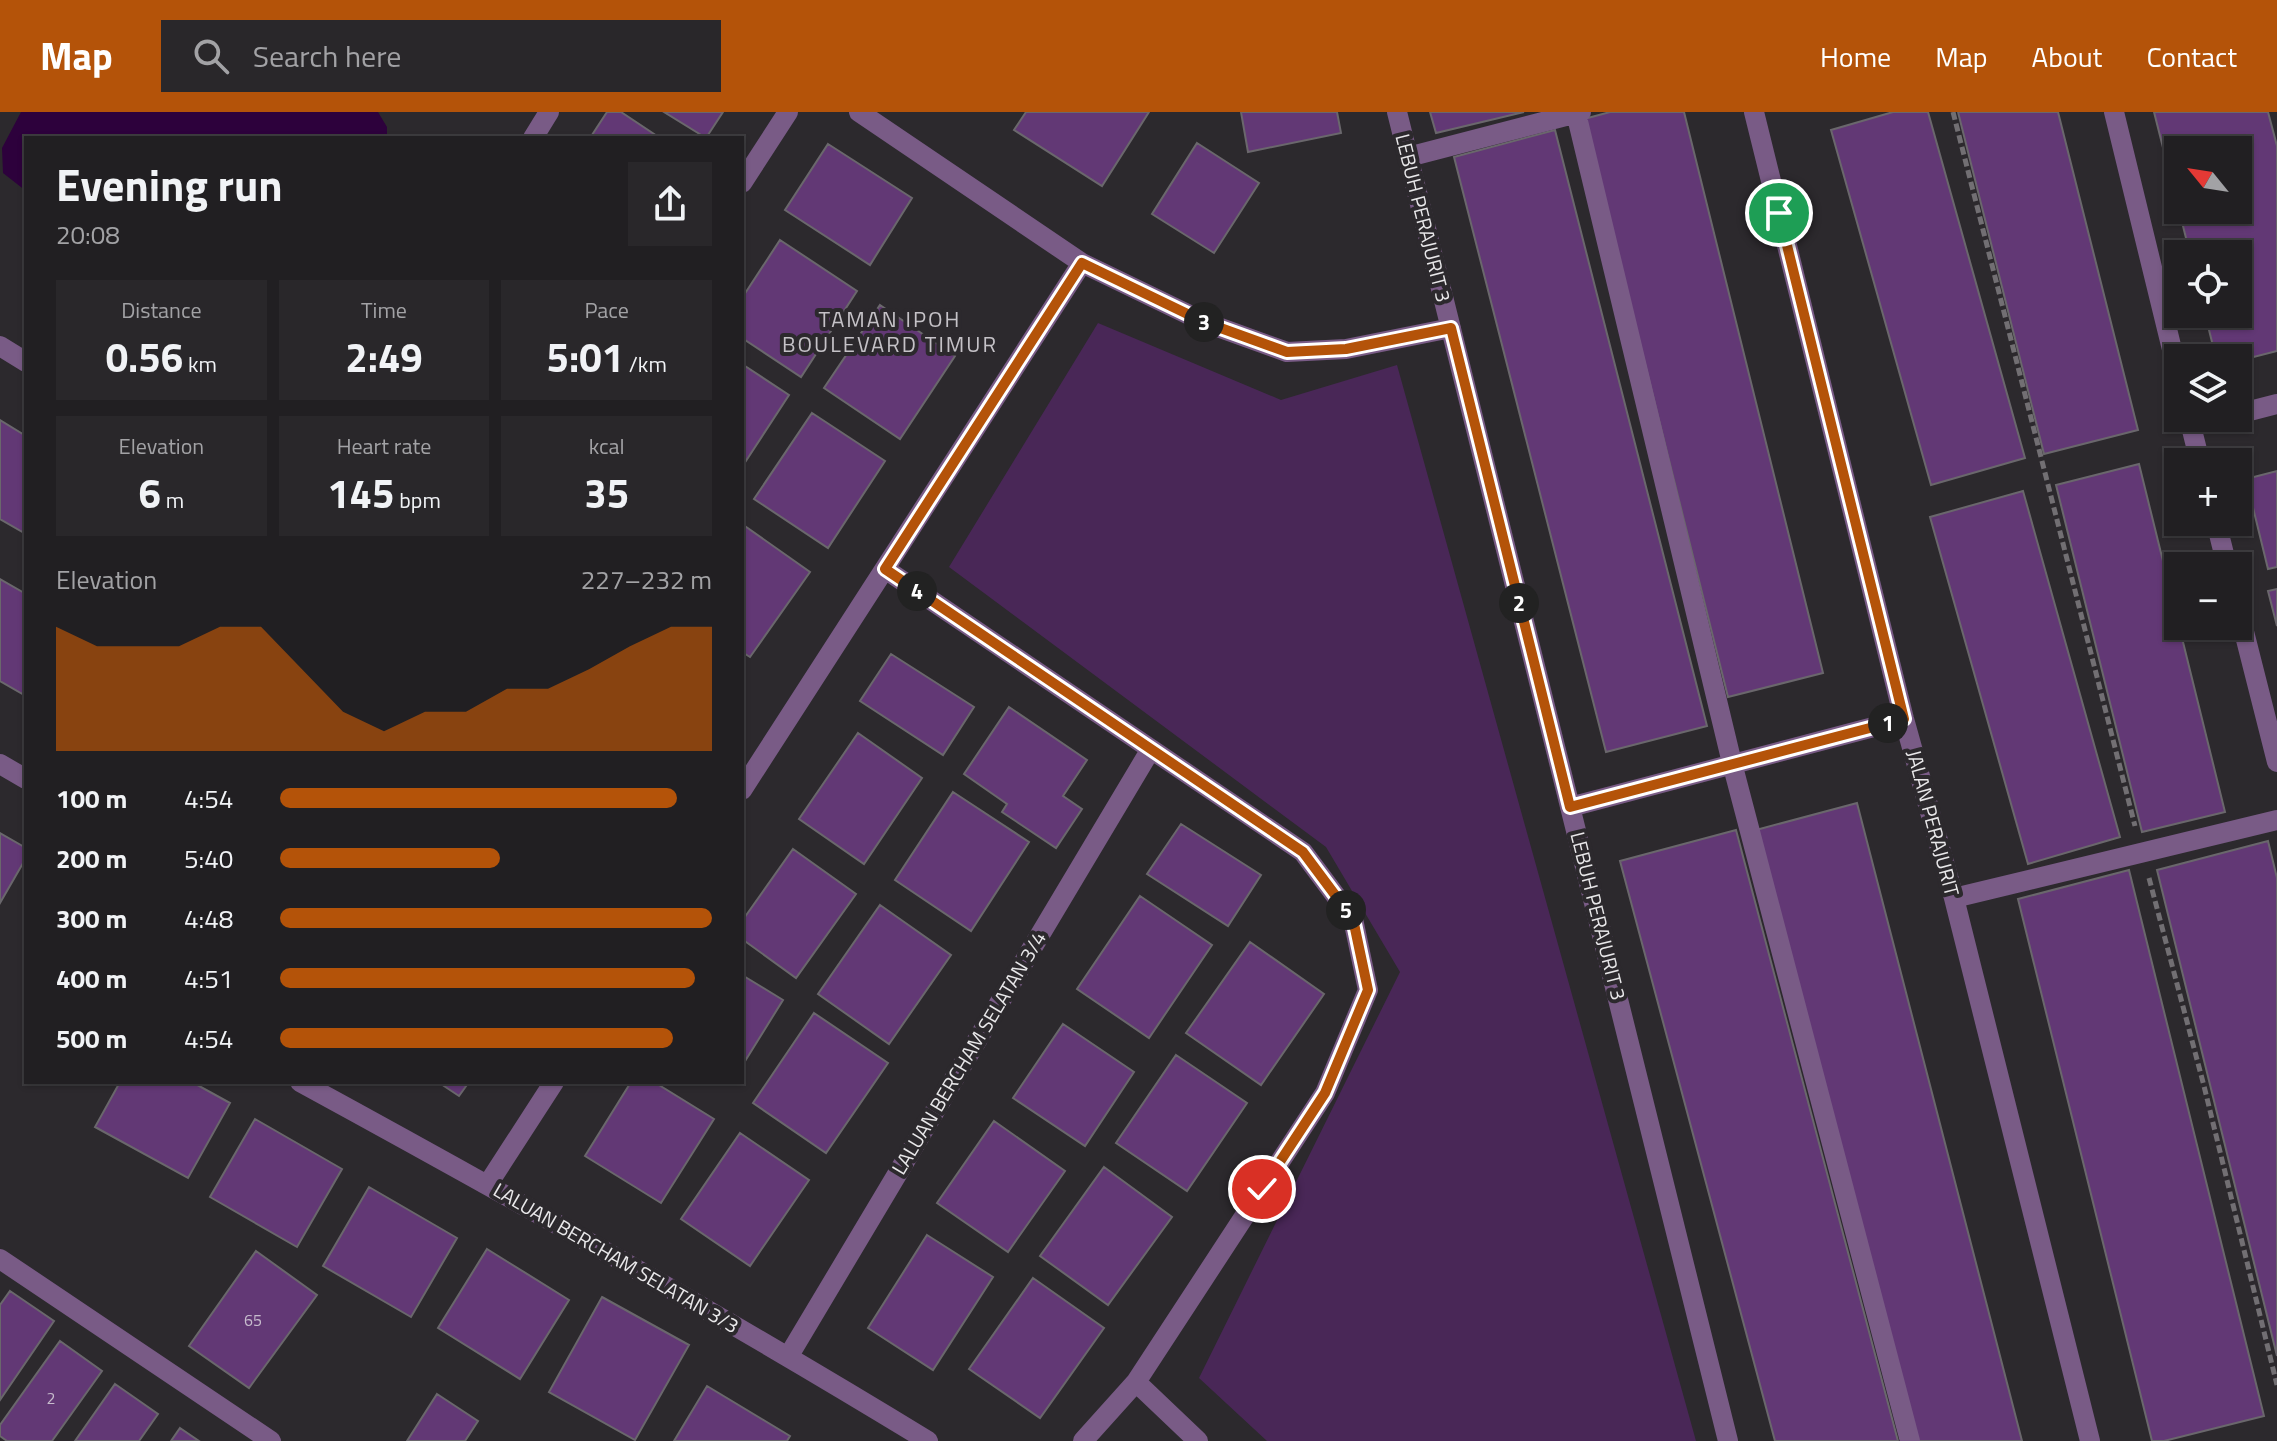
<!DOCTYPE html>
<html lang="en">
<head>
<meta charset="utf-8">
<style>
	:root { --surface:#211f22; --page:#29272a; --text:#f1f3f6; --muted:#a2a2a5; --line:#3e3d40; --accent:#b45309 }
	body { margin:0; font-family:"Titillium Web",sans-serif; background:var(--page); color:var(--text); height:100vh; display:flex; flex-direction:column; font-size:30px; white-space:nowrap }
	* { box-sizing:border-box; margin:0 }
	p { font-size:26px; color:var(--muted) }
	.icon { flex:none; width:44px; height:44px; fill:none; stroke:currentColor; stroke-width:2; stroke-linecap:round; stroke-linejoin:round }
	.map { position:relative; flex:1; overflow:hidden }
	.drawer { position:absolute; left:24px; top:24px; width:720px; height:948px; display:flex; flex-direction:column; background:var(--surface); border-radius:0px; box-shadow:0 2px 6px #0004,0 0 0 2px var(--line) }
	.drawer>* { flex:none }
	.needle { width:52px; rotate:300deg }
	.fabs { position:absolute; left:2164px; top:24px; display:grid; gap:16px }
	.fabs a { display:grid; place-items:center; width:88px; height:88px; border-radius:0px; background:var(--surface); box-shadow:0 2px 6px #0004,0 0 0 2px var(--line); font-size:40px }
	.pin { position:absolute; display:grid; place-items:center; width:68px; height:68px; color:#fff; margin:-34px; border:4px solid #fff; border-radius:50%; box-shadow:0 2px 8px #0007 }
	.km { position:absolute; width:40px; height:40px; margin:-20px; border-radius:50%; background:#222; color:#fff; font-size:22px; line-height:40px; text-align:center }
	.round { display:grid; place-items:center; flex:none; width:84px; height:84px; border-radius:0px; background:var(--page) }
	.overview { display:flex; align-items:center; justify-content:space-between; height:136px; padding:0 32px }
	h1 { font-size:44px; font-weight:700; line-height:60px }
	.figures { display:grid; grid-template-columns:repeat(3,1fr); gap:12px; height:136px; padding:8px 32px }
	.figures div { display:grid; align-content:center; border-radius:0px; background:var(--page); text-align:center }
	.figures b { font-size:40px; font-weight:700 }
	.figures small { font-size:22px; font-weight:400 }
	.figures p { font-size:22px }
	.chart { height:224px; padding:16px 32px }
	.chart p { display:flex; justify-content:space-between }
	.chart svg { width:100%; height:144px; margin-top:8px; fill:var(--accent); opacity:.7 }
	ul { padding:0 32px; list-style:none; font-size:26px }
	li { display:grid; grid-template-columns:128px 96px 1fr; align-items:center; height:60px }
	li i { height:20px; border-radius:10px; background:var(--accent) }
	header { display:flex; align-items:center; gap:48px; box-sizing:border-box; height:112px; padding:0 40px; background:var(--accent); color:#fff }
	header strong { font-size:38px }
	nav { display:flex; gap:44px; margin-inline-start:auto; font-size:28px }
	.search { width:560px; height:72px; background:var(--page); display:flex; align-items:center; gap:20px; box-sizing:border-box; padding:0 28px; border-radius:0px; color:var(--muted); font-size:30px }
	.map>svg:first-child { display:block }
	.green { fill:#492757 }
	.water { fill:#2d013c }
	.building { fill:#623875; stroke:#6a676c; stroke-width:2 }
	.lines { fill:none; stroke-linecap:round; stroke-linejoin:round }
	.path { stroke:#726f73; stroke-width:5; stroke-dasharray:8 4; stroke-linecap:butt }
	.minor { stroke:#795b86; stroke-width:20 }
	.route-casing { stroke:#fff; stroke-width:16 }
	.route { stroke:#b45309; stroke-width:10 }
	.labels { text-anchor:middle; stroke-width:8; stroke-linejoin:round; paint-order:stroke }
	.number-label { font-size:16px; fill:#c7bccd }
	.street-label { font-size:20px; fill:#e9e8ea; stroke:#2c292d }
	.neighbourhood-label { font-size:22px; letter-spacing:2px; fill:#c5c2c7; stroke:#2c292d }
</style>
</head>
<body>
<header>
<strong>Map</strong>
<div class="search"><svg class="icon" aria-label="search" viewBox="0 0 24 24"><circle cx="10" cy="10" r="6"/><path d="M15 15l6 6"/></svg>Search here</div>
<nav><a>Home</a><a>Map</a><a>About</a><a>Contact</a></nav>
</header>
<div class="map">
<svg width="2277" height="1329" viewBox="0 0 2277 1329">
	<rect width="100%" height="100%" fill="#2c292d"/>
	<!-- green -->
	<path class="green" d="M1098,211L1281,288L1397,253L1696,1329H1267L1199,1266L1400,860L1326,735L949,455Z"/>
	<!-- water -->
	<path class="water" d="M21,0H378L387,15V26H26V79L3,61L2,36Z"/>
	<!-- building -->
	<path class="building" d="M607,0H621L660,26H590Z
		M664,0H723L706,26Z
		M1026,0H1149L1102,74L1014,18Z
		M1241,0H1337L1341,21L1248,40Z
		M1430,0H1524L1436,21Z
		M1610,0H1684L1823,561L1728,585L1584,7Z
		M1893,0H1928L2025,346L1931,373L1831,18Z
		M1958,0H2058L2138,318L2044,342Z
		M2154,0H2268L2277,34V239L2238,249V246H2216L2205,202H2238V142H2190L2179,98H2238V38H2178V95Z
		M1555,18L1707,614L1606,640L1454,45Z
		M1197,31L1259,71L1214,141L1152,102Z
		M828,32L912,86L870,153L785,98Z
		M780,128L857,179L801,265L742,226V186Z
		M880,193L955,244L900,327L824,276Z
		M742,252L789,283L742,355Z
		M812,301L885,349L828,436L754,387Z
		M0,308L26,324V422L0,407Z
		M2139,352L2225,700L2142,720L2056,373Z
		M2277,359V455L2268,457L2246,367Z
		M2023,379L2120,725L2028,752L1930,405Z
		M742,412L810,460L750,545L742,540Z
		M0,467L26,482V584L0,569Z
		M2277,477V514L2268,479Z
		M891,542L974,595L943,643L860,589Z
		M1009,595L1087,648L1063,684L1082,697L1056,736L1002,700L1007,692L964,662Z
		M858,621L922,666L864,752L799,707Z
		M953,680L1029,730L971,819L895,768Z
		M1857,691L2022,1329H1913L1756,718Z
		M1181,712L1261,763L1228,814L1147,762Z
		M1736,718L1898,1329H1775L1620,749Z
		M0,721L26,736V746L0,791Z
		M2268,729L2277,766V1244L2157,758Z
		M793,737L856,782L796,866L742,827V809Z
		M2129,758L2264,1304L2164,1329H2152L2018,787Z
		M1140,784L1212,833L1149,926L1077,877Z
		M880,793L951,843L889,932L818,882Z
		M1250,830L1324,882L1261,973L1186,921Z
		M742,863L783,888L742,954Z
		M814,901L888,951L826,1041L753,991Z
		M1063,912L1134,960L1085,1034L1013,986Z
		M1176,943L1247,991L1187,1079L1116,1031Z
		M120,970H192L230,991L188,1066L95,1015Z
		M438,970H469L459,984Z
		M631,970H654L714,1007L661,1091L585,1044Z
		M255,1007L342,1057L297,1135L210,1085Z
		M994,1009L1065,1059L1008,1140L937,1091Z
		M740,1021L809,1068L750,1154L681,1107Z
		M1104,1055L1172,1105L1108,1193L1040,1144Z
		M369,1075L457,1126L411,1205L323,1154Z
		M927,1123L993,1165L933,1258L868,1216Z
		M487,1137L569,1188L520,1267L438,1216Z
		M256,1139L317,1183L249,1276L189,1234Z
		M1033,1166L1104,1216L1040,1306L969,1257Z
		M10,1179L54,1209L0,1288V1193Z
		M602,1185L689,1233L635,1328L549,1280Z
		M60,1229L102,1259L52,1329H7L0,1324V1313Z
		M115,1272L158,1302L139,1329H75Z
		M707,1274L790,1324L787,1329H674Z
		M437,1282L478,1309L465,1329H407Z
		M180,1316L199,1329H171Z"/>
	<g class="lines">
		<!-- path -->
		<path class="path" d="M1953,0L2135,714
			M2149,766L2204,974L2277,1273"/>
		<!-- minor -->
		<path class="minor" d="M859,0L1082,151L1204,210L1287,240L1346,237L1451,216
			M1397,0L1728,1329
			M1754,0L1904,607L1954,786L2090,1329
			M2114,0L2178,262
			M1576,1L1732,651L1910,1329
			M533,26L549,0
			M1408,45L1581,0
			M742,71L788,0
			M0,234L26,250
			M2238,302L2277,292
			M2189,306L2200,350
			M2191,313L2220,306
			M2216,410L2227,454
			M885,457L1303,740L1353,807L1368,878L1325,981L1136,1270L1083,1329
			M2238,496L2277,650
			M0,652L26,667
			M742,678L1082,151
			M1570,695L1904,607
			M1954,786L2277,708
			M300,970C511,1085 722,1203 928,1329
			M488,1072L554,970
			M0,1147L271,1329
			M788,1245L1151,637
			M1136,1270L1198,1329"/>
	</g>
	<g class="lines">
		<defs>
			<path id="route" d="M1262,1077L1325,981L1368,878L1353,807L1303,740L885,457L1082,151L1204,210L1287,240L1346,237L1451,216L1570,695L1904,607L1779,101"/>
		</defs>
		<!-- route casing -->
		<use href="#route" class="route-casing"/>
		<!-- route -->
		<use href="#route" class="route"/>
	</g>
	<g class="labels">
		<!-- number labels -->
		<g class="number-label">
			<text x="253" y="1214">65</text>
			<text x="51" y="1292">2</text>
		</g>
		<!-- street labels -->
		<g class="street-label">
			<text transform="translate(1423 106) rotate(76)" y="7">LEBUH PERAJURIT 3</text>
			<text transform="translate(1933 711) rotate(75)" y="7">JALAN PERAJURIT</text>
			<text transform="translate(1598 804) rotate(76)" y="7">LEBUH PERAJURIT 3</text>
			<text transform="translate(969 941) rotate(-59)" y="7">LALUAN BERCHAM SELATAN 3/4</text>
			<text transform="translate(616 1146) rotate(30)" y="7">LALUAN BERCHAM SELATAN 3/3</text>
		</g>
		<!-- neighbourhood labels -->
		<g class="neighbourhood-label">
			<text x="890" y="215">TAMAN IPOH<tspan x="890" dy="25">BOULEVARD TIMUR</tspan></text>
		</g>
	</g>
</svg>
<div class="fabs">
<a><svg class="needle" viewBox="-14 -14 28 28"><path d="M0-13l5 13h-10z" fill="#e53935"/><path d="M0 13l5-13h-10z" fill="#a2a2a5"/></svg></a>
<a><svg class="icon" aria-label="locate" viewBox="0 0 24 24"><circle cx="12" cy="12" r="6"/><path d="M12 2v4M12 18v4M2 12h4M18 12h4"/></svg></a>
<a><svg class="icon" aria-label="layers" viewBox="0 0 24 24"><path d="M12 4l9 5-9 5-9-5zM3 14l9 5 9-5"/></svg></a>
<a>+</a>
<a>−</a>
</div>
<div class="pin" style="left:1779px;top:101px;background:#1e9e55"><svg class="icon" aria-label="arrive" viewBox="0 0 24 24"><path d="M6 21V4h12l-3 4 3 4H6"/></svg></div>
<div class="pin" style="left:1262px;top:1077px;background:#d93025"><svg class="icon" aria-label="check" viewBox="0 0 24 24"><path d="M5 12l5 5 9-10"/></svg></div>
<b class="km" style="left:1888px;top:611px">1</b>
<b class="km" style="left:1519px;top:491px">2</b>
<b class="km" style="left:1204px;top:210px">3</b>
<b class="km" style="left:917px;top:479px">4</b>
<b class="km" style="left:1346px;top:798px">5</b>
<section class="drawer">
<div class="overview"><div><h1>Evening run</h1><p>20:08</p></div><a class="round"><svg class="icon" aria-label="share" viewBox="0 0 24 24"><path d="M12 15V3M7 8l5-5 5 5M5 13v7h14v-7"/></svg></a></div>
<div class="figures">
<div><p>Distance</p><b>0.56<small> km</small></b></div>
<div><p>Time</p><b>2:49</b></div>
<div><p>Pace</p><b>5:01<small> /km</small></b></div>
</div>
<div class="figures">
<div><p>Elevation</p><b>6<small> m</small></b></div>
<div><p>Heart rate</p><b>145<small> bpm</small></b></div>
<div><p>kcal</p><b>35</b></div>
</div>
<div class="chart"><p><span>Elevation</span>227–232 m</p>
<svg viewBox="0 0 160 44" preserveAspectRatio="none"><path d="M0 44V6L10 12L20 12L30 12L40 6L50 6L60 19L70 32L80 38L90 32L100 32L110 25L120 25L130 19L140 12L150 6L160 6V44z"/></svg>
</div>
<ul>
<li><b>100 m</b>4:54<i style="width:92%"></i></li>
<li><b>200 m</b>5:40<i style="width:51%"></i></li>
<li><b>300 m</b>4:48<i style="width:100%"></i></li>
<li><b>400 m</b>4:51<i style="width:96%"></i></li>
<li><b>500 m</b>4:54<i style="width:91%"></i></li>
</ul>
</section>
</div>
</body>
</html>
